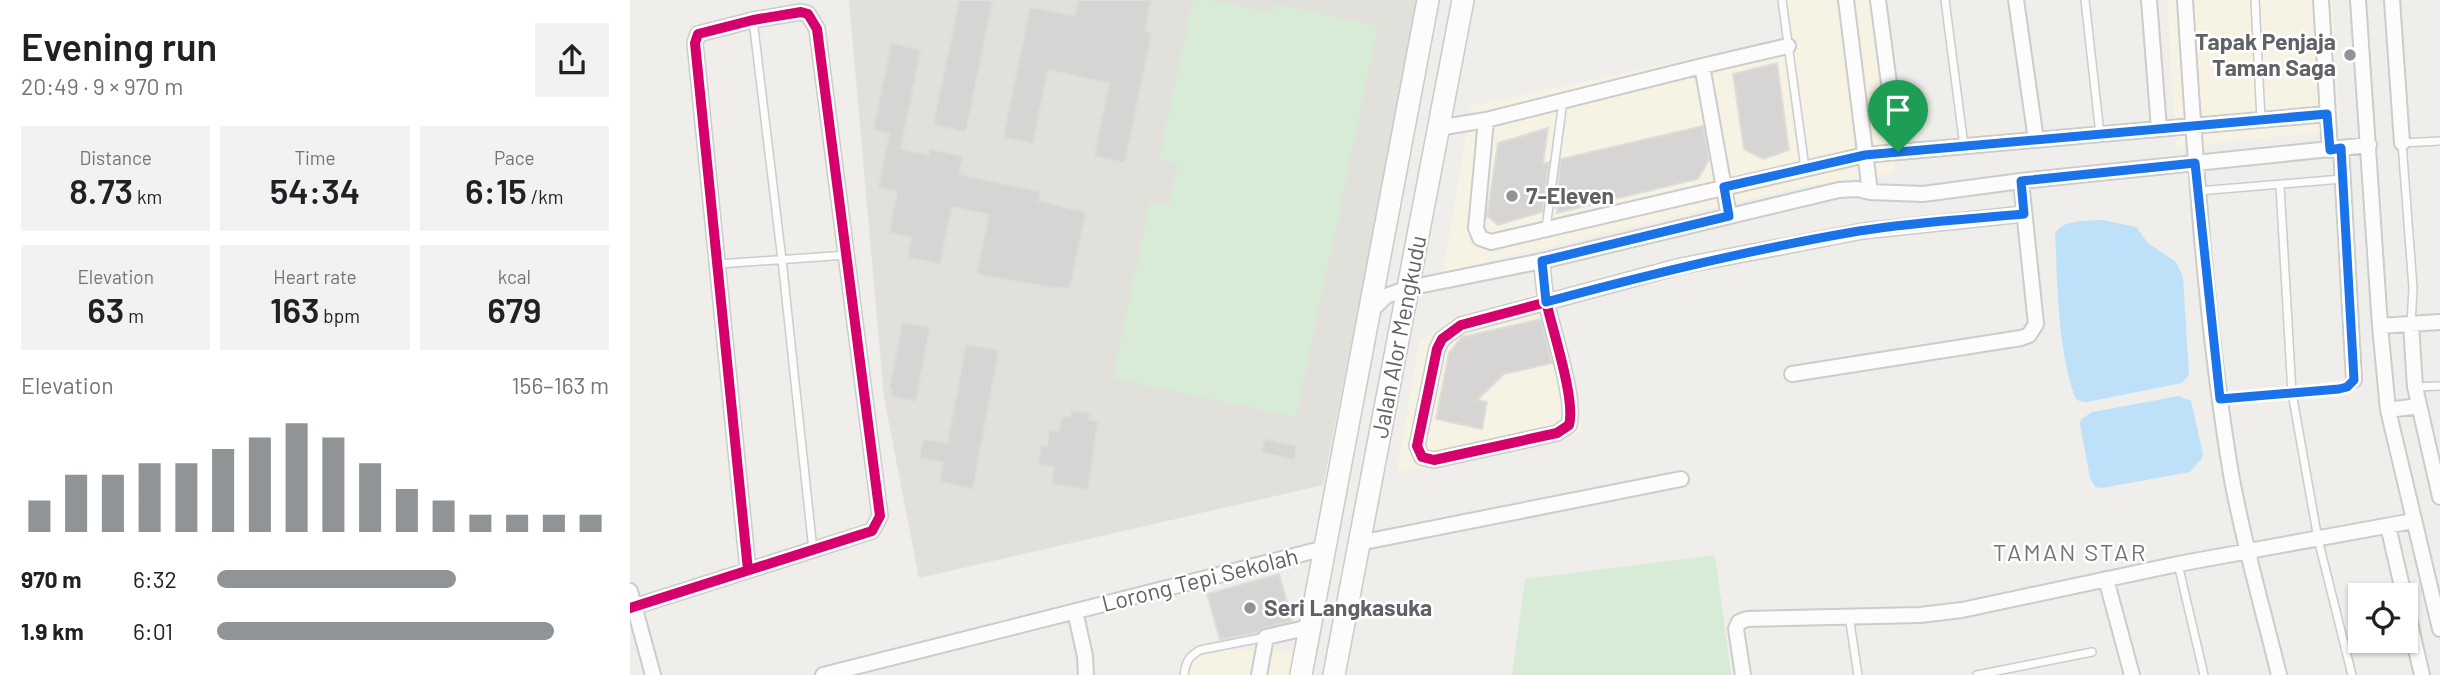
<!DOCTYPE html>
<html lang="en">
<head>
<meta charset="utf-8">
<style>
	:root { --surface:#fff; --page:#f2f2f2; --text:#202124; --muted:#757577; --accent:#919496 }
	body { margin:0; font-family:Barlow,sans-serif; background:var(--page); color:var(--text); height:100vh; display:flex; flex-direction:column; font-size:26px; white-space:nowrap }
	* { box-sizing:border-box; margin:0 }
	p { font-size:23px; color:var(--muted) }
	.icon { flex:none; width:38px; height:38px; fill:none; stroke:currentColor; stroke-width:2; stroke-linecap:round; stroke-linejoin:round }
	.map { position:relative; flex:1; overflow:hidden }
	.sheet { display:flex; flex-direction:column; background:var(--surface); width:630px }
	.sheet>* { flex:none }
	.tools { position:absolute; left:1718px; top:583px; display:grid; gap:14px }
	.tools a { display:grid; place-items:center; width:70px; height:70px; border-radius:0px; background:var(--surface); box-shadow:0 2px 5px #0004; font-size:35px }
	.pin { position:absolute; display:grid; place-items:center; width:60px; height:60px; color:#fff; margin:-72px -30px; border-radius:50% 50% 50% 0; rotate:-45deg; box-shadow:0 0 7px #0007 }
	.pin .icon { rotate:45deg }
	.round { display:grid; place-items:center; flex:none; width:74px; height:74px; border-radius:0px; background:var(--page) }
	.summary { display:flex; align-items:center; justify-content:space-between; height:119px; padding:0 21px }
	h1 { font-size:38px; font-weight:600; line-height:52px }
	.figures { display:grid; grid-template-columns:repeat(3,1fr); gap:10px; height:119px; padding:7px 21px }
	.figures div { display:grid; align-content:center; border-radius:0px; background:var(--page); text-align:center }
	.figures b { font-size:35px; font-weight:600 }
	.figures small { font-size:19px; font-weight:400 }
	.figures p { font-size:19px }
	.chart { height:196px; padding:14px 21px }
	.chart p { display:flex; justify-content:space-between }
	.chart svg { width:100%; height:126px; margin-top:7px; stroke:var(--accent); stroke-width:6 }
	ul { padding:0 21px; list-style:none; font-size:23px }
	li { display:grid; grid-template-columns:112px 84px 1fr; align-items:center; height:52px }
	li i { height:18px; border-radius:9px; background:var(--accent) }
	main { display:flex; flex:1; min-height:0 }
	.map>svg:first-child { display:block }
	.commercial { fill:#f7f3e4 }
	.education { fill:#e2e0da }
	.green { fill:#d8ebd6 }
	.water { fill:#bfe0f9 }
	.building { fill:#d6d5d3; stroke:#deddd9; stroke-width:2 }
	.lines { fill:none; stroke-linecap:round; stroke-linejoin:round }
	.lane-casing { stroke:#cbcccc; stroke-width:10 }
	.street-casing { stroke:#cbcccc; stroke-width:18 }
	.secondary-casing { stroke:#cacacb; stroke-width:24 }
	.lane { stroke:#fdfcfc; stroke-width:7 }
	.street { stroke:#fdfcfc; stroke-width:14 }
	.secondary { stroke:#fdfcfc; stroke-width:21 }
	.cycleway-casing { stroke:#fff; stroke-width:15 }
	.cycleway { stroke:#d6006c; stroke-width:10 }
	.route-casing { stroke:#fff; stroke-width:14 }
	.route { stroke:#1a73e8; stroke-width:9 }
	.poi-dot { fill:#919496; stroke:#fff; stroke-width:2.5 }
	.labels { text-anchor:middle; stroke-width:5; stroke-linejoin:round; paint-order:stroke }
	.poi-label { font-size:23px; font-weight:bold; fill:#5f6368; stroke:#fff; text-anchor:start }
	.street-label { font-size:23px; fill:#5f6368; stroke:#fff }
	.neighbourhood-label { font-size:24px; letter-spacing:2px; fill:#70757a; stroke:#fff }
</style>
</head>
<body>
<main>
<section class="sheet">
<div class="summary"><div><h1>Evening run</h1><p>20:49 · 9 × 970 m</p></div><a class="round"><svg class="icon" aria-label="share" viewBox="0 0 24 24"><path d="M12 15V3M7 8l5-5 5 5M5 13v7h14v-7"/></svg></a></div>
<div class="figures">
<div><p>Distance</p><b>8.73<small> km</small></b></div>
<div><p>Time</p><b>54:34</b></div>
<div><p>Pace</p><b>6:15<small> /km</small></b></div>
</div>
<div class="figures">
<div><p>Elevation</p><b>63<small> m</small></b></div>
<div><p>Heart rate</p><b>163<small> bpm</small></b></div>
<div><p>kcal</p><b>679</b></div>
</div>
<div class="chart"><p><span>Elevation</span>156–163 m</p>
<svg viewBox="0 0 160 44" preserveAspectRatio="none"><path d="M5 44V33M15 44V24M25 44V24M35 44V20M45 44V20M55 44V15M65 44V11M75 44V6M85 44V11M95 44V20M105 44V29M115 44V33M125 44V38M135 44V38M145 44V38M155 44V38"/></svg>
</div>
<ul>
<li><b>970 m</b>6:32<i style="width:61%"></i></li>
<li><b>1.9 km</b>6:01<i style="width:86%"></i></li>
</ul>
</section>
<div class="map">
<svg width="1810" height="675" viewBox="0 0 1810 675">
	<rect width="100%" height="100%" fill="#efeeea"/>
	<!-- commercial -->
	<path class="commercial" d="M1152,0H1239L1265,173L1178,185L813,272L841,106L1157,38Z
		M1537,0H1702L1710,131L1546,147Z
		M920,291L953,432L767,472L789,342L828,315Z
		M562,649L667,651L663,675H558Z"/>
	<!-- education -->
	<path class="education" d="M219,0H789L693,485L289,578L254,398Z"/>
	<!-- green -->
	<path class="green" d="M563,0H581L643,13L645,4L748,26L666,417L483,378L520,202L539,206L548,164L529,159Z
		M1085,555L1101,675H882L895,579Z"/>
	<!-- water -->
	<path class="water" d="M1472,220L1506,227L1518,243L1546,262L1553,277L1559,375L1552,383L1457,402L1449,401L1445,397C1427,345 1428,288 1425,234C1432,219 1456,221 1472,220Z
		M1549,396L1561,401L1573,454L1572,458L1560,472L1472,488L1465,487L1460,478L1450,424L1451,419L1462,412Z"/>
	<!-- building -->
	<path class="building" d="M329,0H363L336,132L303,125Z
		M448,0H521L515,31L522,33L495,163L464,156L479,83L418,70L403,144L373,137L400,7L445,16Z
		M261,43L291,50L271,149L298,155L300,149L333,156L329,174L411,192L409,201L456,212L440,289L428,287L427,289L346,274L359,215L322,207L310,265L277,257L281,238L259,233L267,192L248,188L259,134L243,130Z
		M1147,63L1159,150L1133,159L1114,149L1103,74Z
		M1073,126L1079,160L1068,179L927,213V208H925L931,159Z
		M918,128L913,164L919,162L912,212L868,225L857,216L868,143Z
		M911,319L922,363L874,374L847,400L857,402L852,429L806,419L819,353L832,337Z
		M272,322L300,327L286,402L261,396L262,390H259Z
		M336,344L369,350L343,489L310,482L313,462L289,458L293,439L317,443Z
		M442,410L460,413L459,419L468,422L458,490L421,484L424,467L408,464L411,445L417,446L419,430L429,431L432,416L440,417Z
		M635,439L667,446L664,460L631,452Z
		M649,574L662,621L634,628L628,632L590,640L577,594Z"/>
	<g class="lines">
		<defs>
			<path id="lane" d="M1152,0L1175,168
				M1315,0L1334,146
				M1455,0L1470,134
				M1625,0L1631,120
				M123,20L152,260L183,550
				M1650,186L1662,393L1688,539L1722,675
				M1568,191L1712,179
				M916,228L933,101
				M89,264L217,255
				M1781,324L1783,288L1772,143L1810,141
				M1785,387L1810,386
				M1590,399L1709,389L1717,387L1724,380
				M1548,564L1574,675
				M1219,616L1228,675
				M554,675C556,662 558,657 570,650L636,637
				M1347,675L1462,652"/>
			<path id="street" d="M1216,0L1240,192
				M1248,0L1268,152
				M1386,0L1406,140
				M1519,0L1529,129
				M1555,0C1565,158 1575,318 1601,474C1613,542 1633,609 1649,675
				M1691,0L1700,150
				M1728,0L1750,326L1758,410L1810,629
				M1762,0L1772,143
				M1072,66L1158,46
				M856,120L846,228L850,238L861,242L1235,155L1697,114
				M808,128L856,120L1072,66L1099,216
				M1711,148L1724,380
				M912,261C913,276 914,291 917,305C923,332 946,401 939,425L927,433L804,460L792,457L787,446L807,349L812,339L831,325L1051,266L1233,231L1394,214
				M740,312L756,296L778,288L912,261L1209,190L1227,189L1240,192L1293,194L1391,181L1739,145
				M1781,324L1785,387L1810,497
				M1750,326L1810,322
				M1162,374L1391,338L1399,335L1406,324L1391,181
				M1758,410L1789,406
				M1758,526L1774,595
				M729,543L1051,479
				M1476,579L1502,675
				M0,591L23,675
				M1776,606L1792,675
				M0,608L242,531L250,516L187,29L178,14L171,12L123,20L68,34L65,43L118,570
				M445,611L455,656L456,675
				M193,675L695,548
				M629,675L636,637L680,627
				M1113,675L1106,629L1109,622L1117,619L1290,615L1332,610L1548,564L1783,521"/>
			<path id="secondary" d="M671,675L798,0
				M704,675L833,0"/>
		</defs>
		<!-- lane casing -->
		<use href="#lane" class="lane-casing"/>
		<!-- street casing -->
		<use href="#street" class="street-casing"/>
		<!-- secondary casing -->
		<use href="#secondary" class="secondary-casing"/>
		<!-- lane -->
		<use href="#lane" class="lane"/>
		<!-- street -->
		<use href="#street" class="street"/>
		<!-- secondary -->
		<use href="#secondary" class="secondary"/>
		<defs>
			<path id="cycleway" d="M912,261C913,276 914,291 917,305C923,332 946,401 939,425L927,433L804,460L792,457L787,446L807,349L812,339L831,325L1051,266L1233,231L1394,214
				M0,608L242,531L250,516L187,29L178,14L171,12L123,20L68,34L65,43L118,570"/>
		</defs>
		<!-- cycleway casing -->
		<use href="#cycleway" class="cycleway-casing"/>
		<!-- cycleway -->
		<use href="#cycleway" class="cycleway"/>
	</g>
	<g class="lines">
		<defs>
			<path id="route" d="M1697,114L1700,150L1711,148L1724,380L1717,387L1709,389L1590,399L1565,163L1391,181L1394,214C1340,219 1284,222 1229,231C1123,249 1020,274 916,302L912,261L1099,216L1094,187L1235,155Z"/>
		</defs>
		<!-- route casing -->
		<use href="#route" class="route-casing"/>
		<!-- route -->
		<use href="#route" class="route"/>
	</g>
	<!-- markers -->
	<g class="poi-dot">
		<circle cx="1720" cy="55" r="7"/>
		<circle cx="882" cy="196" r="7"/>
		<circle cx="620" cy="608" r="7"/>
	</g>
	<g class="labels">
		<!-- poi labels -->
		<g class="poi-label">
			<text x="1706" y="50" text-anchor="end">Tapak Penjaja<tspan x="1706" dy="26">Taman Saga</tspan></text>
			<text x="896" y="204">7-Eleven</text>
			<text x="634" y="616">Seri Langkasuka</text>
		</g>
		<!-- street labels -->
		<g class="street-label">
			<text transform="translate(769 337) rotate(-79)" y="8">Jalan Alor Mengkudu</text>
			<text transform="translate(570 580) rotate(-14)" y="8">Lorong Tepi Sekolah</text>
		</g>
		<!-- neighbourhood labels -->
		<g class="neighbourhood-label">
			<text x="1440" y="561">TAMAN STAR</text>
		</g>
	</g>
</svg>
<div class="tools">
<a><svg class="icon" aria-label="locate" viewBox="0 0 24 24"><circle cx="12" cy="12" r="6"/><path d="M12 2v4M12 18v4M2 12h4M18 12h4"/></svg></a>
</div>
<div class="pin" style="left:1268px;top:152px;background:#1e9e55"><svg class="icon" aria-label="arrive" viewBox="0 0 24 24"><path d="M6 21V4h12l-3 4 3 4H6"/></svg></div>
</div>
</main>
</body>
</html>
